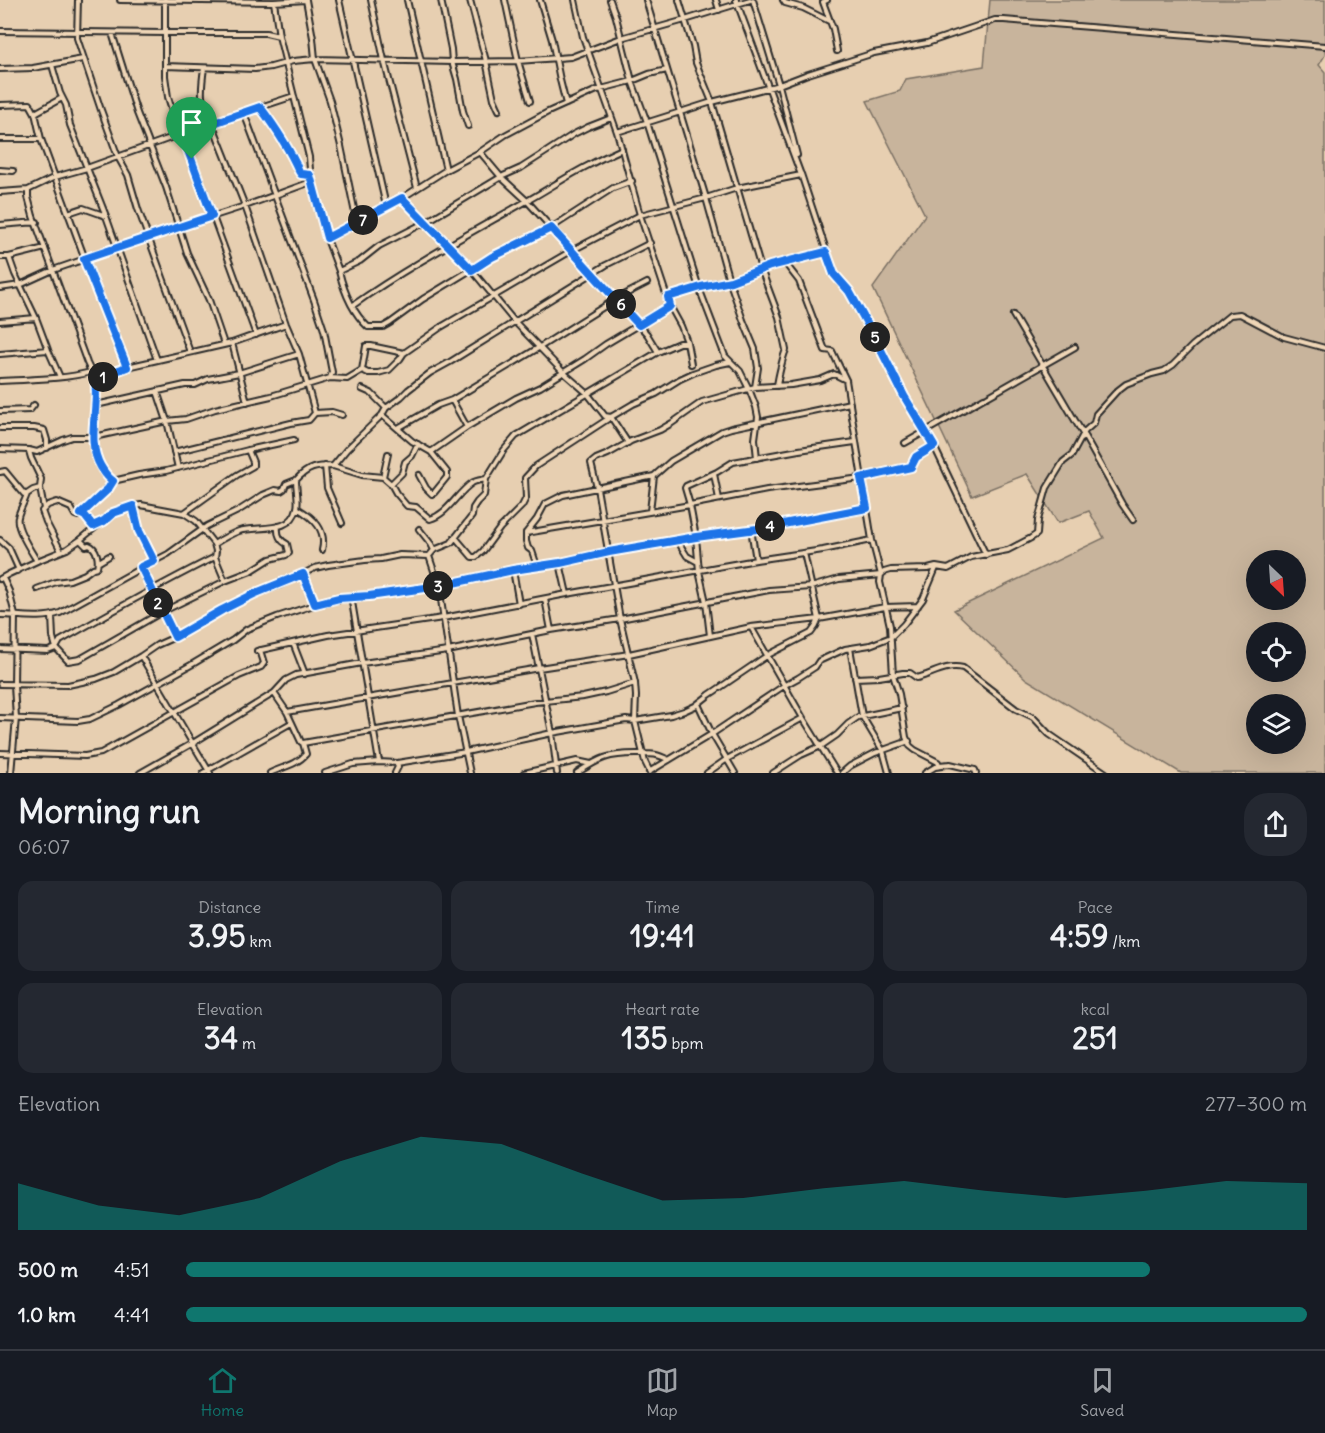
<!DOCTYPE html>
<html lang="en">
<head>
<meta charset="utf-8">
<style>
	:root { --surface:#171b24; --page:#242831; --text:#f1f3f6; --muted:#9ea1a6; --line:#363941; --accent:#0f766e }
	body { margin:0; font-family:Delius,sans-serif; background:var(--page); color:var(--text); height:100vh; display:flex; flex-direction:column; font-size:22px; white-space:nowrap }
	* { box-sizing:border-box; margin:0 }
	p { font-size:20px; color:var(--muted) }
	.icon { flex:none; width:33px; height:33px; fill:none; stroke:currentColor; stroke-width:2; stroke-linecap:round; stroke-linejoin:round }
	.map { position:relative; height:773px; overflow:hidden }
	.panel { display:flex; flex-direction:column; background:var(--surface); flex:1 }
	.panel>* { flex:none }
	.needle { width:39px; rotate:155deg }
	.buttons { position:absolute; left:1246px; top:550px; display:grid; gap:12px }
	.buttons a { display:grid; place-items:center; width:60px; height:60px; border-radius:50%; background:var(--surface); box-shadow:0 6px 24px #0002; font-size:30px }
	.pin { position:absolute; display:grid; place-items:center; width:51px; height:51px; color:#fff; margin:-62px -26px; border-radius:50% 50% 50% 0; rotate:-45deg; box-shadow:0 0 6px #0007 }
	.pin .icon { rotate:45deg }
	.km { position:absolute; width:30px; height:30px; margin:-15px; border-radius:50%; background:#222; color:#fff; font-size:16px; line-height:30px; text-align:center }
	.round { display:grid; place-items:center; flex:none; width:63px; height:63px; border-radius:24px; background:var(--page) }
	.summary { display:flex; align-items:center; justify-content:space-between; height:102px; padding:0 18px }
	h1 { font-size:33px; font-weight:700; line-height:45px }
	.metrics { display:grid; grid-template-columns:repeat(3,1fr); gap:9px; height:102px; padding:6px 18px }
	.metrics div { display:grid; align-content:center; border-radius:15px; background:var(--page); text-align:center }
	.metrics b { font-size:30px; font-weight:700 }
	.metrics small { font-size:16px; font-weight:400 }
	.metrics p { font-size:16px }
	.chart { height:168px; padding:12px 18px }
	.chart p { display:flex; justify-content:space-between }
	.chart svg { width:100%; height:108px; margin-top:6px; fill:var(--accent); opacity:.7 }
	ul { padding:0 18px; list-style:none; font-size:20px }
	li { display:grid; grid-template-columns:96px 72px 1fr; align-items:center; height:45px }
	li i { height:15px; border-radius:8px; background:var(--accent) }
	.tab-bar { display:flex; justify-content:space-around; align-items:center; height:84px; border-top:2px solid var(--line); background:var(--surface); font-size:16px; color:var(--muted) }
	.tab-bar a { display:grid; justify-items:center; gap:3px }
	.tab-bar .on { color:var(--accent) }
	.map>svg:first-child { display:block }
	.green { fill:#c8b49c; stroke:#7a7064; stroke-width:1.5; fill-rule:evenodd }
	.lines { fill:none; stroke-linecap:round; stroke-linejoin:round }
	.street-casing { stroke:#2b2b2b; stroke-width:8 }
	.street { stroke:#efd6b7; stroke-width:4 }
	.route-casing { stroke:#fff; stroke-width:12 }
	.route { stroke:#1a73e8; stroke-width:8 }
</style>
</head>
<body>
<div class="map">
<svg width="1325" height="773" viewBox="0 0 1325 773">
	<rect width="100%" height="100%" fill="#e7cfb1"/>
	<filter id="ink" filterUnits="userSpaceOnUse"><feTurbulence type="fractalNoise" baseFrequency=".0167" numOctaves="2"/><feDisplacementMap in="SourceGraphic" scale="12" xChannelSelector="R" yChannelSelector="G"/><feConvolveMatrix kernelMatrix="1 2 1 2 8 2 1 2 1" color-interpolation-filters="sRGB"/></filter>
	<g filter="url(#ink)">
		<!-- green -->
		<path class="green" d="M990,0H1325V55L1319,65L1325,72V773H1181L1026,679L954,610L1104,538L1089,511L1058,523L1027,474L972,496L873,288L925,215L867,101L900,91L906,79L984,66ZM1257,561H1296V600H1257ZM1257,633H1296V672H1257ZM1257,705H1296V744H1257Z"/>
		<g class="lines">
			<defs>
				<path id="street" d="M78,0L77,38L101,110L118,157L128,175L138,209L190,352
					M120,0L274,2L306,0
					M165,0V76L168,97L172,110L192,159L256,335
					M306,0L313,38L315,59L330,101L341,146L357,223
					M339,0L386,206
					M371,0L384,60L417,188
					M407,0L446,170
					M441,0L451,49L452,62L457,79L463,111L468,126
					M470,0L486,61L494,99L499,110
					M505,0L518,61L530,101
					M540,0L552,40L560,80L566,104
					M575,0L583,37L617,132L640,215L670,306L681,326L687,342L691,364
					M610,0L616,17L632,81L647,122L699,288L725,356L740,371L749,389L756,407L758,417L755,439L757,458
					M646,0L706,198L728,277L743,320L755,349L758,368L755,387
					M679,0L693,46L696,63L712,102L761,269L779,317L786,350C783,356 778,378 777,386
					M716,0L719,10
					M753,0L779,85L797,155
					M783,0L785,3L803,8L829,21
					M827,0L823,2L833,29L837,51
					M274,2L279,36L309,157L311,182L327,239L339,271L360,261L379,246L426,222L501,177L521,168L574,134L588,127L611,118
					M0,31L165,33H266L279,36
					M112,33L137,113L166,187L187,253L209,300L224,344
					M52,65L60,93L66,105L70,125L106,216L157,360
					M165,66L255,69L271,67L293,61L315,59L452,62L518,61L571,57L621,38L685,20L750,0
					M0,69L33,68L83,59
					M0,105L30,104L35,113L41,139L85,259L127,367L232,343L286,324
					M260,107C275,127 289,147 299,171L301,174L310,175
					M35,113L62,98
					M244,113L314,300L324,330L331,367L332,372L330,378
					M617,132L712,102L779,85L805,75L874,53L927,43L995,20H1004L1325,46
					M0,139H41
					M480,152L501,177L527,201L616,299L647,334L658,352
					M0,170L13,171
					M801,174L834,274L849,292L874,336L904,396L934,446L986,555
					M28,190V197L33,216L87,363C90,370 95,377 96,384C99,412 86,441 101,467C105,473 107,477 113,481L139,475L166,471L248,450L294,440
					M0,192L28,190L55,177L87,168L212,123L294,96
					M402,198L461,257L514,321L563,372L587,393L605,416L611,417L628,443
					M68,213L83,208L106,216
					M0,225L37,222
					M327,239L402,198L446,170L480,152L505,135L548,112L597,90L632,81L649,74L667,70
					M0,257H9L45,248
					M9,257L15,274L36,318L48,350L60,377
					M785,263L799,281L825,350L832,351L846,380L872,540L881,575L880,582L890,626L893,675L899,694L906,737L910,746L915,750L938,762L939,765L950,764
					M339,271C344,292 352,312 368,327H383L390,323L423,299L492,257L551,228L613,188L632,181
					M0,288L20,285L53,270L149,237L245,206L311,182
					M668,297L714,283L731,281L770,266L826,252
					M352,306C407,267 467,235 525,202C547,190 567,176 589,165C600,159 611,154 622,149
					M1013,315L1083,434L1122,504L1133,520
					M0,321L36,318
					M232,343L247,402
					M0,354L48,350
					M362,370L366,346H371L404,353
					M95,379L127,367
					M0,381C31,379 60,380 91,372
					M362,389L371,393L386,408
					M157,391L167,421L178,468
					M987,397L1075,347
					M452,400L467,427L516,398L540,387L585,359L606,344L670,306
					M96,405L185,385H195L208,379L239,373L299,354
					M0,411L30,410L34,405
					M315,413L332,412L342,415
					M382,415L412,441L431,452L467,427
					M0,428H34L44,430L47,440V448
					M398,428L438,405L452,400L540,347L616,299L647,283
					M905,443L984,398
					M418,444L412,456L405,462L402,473L391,484L383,477L362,475L333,466L347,449L382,415L386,408L401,397L408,390L430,373L450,362L606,265L650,243
					M0,449L29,450L37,452L63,440L72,437H94L167,421L186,419L215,409L271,396L330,378L347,379L362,370L368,373H378L389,370L400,359L404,353L441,327L571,251L640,215L706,198L737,188L801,175L736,0
					M29,451L31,458L41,479L40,488L44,509L42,511L46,522L61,551
					M174,452L291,423L309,420L315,413L299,354L286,324L245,206L212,123C199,104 201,89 204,68
					M325,466L327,488L342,523
					M0,472L5,471L24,494H27L33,490L40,488
					M714,474L719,499
					M419,475L426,488L432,494L434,493L447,477V472L431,452
					M383,477L388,454
					M391,484L396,493L407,506L416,507L430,519C448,514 457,493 472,483C476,480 482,480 486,479L504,450L516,436L658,352L679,343H686
					M27,494C25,501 19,511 18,517C15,527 31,551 37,561
					M133,506L139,531L154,561
					M297,508C314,518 327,530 322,550
					M44,509L48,505L57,502L71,508L75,515L78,516L81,514L85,516L93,526L97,525
					M650,511L654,476
					M184,513L237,475L253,466V462L248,450
					M81,514L107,489L113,481
					M419,529L431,544L434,550
					M751,529L756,560
					M526,533L690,505L767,490L861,478L911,467L916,457L934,446
					M455,537L472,557H476L483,551L500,528L522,506L526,498L525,478L536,466L611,417L633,404L656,394L680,379L693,373L716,365L730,362
					M0,540L9,548L18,568L17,571
					M677,540L687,556L698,562
					M214,544C222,539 230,534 239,531C258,525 291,535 297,508C299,500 296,489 296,480C308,467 316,466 333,466
					M429,556L439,586L458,716L470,773
					M99,562L109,556
					M560,563L567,594
					M537,566L532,551L528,548L526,541V533L537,519L545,504L563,495L654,476L671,461L722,431L731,428L850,403
					M141,568L175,637
					M513,570L519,604
					M303,574L315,604
					M3,578L9,591L15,615L14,685L16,718L11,773
					M0,579L9,574L37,561L67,549L80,540L113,513L129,507L141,505L184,513L196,521L214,544L216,551L215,557L225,581
					M37,589L56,582L70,580L85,574L93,568L97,567C99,560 97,548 89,545L86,546L80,540
					M351,596L379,762
					M545,599L551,630
					M0,615C19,615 41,620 60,613L141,568L168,554L207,526L238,511L263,495L275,490L281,491L284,489L286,484L296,480
					M52,616L53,637L56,648L68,661L80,659L162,612L225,581L251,571L270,559L286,555L289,553L287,544C280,541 277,534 278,526
					M751,627L803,718L837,773
					M532,634L552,733L557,773
					M710,636L706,602L699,571L696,537L690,505L685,488L686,486L717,472L733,462L799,450L855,442
					M293,643L305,674
					M850,648L862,716L883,751L889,773
					M0,649L48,651L56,648L60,641C111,612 162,583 215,557
					M257,651L328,635L443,618L567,594L756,560L823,550L872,540
					M141,656L210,773
					M855,678L879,677L903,673H910L917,678C933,674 946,664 963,668L1016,709L1033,717L1049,734L1106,773
					M0,684L68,685L96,679L114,672L141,656L157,645L175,637L222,610L257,593L280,585L315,568L328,565L365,560L381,559L400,555L429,556L434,550L451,543L472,516L473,508L477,502L484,495L486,479
					M698,704L712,734L735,773
					M287,712L539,668L629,654L751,627L819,619L885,607L918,606
					M0,718L78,721L90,719L119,705L191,665L233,640L247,629L277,617L326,601L439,586L513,570L560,563L609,552L696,537L757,529L867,509
					M303,743L535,702L583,697L606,692L635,683
					M0,753L85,756L101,753L239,676L261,667L264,663L260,650
					M950,764L975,770L976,773
					M649,772L712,734L785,685L798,678L815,667L819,661L845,649L870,645L891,637L904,624L923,599L936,568
					M650,772L645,762L635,721L636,696L635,683L620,619L597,488L591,463L596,459L608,454L631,441L660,430L672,423L702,402L755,387L791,385L820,380L834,374L846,380
					M140,773L193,743L274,693L286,680L296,675L362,663L448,651L551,630L620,619L769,590L811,587L839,579L881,575L884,572L891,570L928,569L936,567L948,569L971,557L1008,550L1031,538L1037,534L1038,520L1047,488L1063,462L1072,455L1085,431L1094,423L1096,414L1117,391L1126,384L1152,374L1164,371L1173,365L1193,345L1230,315L1240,314L1284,337L1325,348
					M203,773L291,723
					M270,773C282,767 297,765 306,754L303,743L301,742L287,712L274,693
					M325,773L353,764L379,762L397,763L466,752L552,733L626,720L635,721L671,715L684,711L695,706L709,695L768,655L811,633L816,626L819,619L804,553
					M395,773L398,767L397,763
					M524,773L577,761L591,764
					M577,773C600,758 608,754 636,754C652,754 655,753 669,760
					M707,773L727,759L803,718
					M773,773L801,755L821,746L837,735L848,724L858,717L902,708
					M842,773L850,766L875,753L909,741
					M925,773L935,767L942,766"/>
			</defs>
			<!-- street casing -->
			<use href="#street" class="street-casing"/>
			<!-- street -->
			<use href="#street" class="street"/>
		</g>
	</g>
	<g class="lines" filter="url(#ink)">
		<defs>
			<path id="route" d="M260,107C275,127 289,148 299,171L301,174L310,175L327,238L402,198L472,270L492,257L551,228L639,325L670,306L668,297L701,287L731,281L770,266L826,252L834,274L849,291L874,336L904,396L934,446L916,457L911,467L861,478L867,508L757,529L696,537L609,552L560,563L513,570L439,586L369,596L339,598L315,604L303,574L256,593L222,610L175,637L141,567L154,561L139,531L133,506L113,513L104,521L93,526L85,516L81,514L108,489L113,481C107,477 105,473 101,467C85,440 100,408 95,379L127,367L84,259L212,216L182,134Z"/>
		</defs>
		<!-- route casing -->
		<use href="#route" class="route-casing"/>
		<!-- route -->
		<use href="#route" class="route"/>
	</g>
</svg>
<div class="buttons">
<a><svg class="needle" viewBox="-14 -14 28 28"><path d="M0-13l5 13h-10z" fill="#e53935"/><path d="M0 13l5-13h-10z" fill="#9ea1a6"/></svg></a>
<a><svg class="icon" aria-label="locate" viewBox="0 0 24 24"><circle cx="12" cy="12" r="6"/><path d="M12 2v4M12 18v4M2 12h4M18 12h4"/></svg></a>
<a><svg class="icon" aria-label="layers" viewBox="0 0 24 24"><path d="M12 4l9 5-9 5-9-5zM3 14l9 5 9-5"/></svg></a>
</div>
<div class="pin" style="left:192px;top:159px;background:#1e9e55"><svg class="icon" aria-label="arrive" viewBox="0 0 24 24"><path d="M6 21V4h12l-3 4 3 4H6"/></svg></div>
<b class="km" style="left:103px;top:377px">1</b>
<b class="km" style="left:158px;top:603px">2</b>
<b class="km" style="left:438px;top:586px">3</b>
<b class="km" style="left:770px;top:526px">4</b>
<b class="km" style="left:875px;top:337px">5</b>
<b class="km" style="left:621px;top:304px">6</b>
<b class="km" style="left:363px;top:220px">7</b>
</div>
<section class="panel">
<div class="summary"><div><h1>Morning run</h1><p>06:07</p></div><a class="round"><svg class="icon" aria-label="share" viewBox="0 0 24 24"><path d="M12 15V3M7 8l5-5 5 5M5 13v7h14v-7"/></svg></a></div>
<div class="metrics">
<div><p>Distance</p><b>3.95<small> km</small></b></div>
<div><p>Time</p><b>19:41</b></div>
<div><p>Pace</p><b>4:59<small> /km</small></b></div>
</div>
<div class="metrics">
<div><p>Elevation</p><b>34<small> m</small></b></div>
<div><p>Heart rate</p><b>135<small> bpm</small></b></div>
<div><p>kcal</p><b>251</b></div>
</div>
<div class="chart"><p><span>Elevation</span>277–300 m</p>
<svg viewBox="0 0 160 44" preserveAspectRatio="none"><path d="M0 44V25L10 34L20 38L30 31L40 16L50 6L60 9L70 21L80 32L90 31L100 27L110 24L120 28L130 31L140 28L150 24L160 25V44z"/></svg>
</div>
<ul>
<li><b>500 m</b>4:51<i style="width:86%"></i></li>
<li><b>1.0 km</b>4:41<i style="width:100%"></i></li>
</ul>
</section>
<nav class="tab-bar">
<a class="on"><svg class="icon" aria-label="home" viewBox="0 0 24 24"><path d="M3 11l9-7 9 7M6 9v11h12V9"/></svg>Home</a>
<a><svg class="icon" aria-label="map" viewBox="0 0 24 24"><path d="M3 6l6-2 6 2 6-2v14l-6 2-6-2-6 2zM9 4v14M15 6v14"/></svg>Map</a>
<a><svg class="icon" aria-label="saved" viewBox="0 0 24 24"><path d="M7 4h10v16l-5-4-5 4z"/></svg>Saved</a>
</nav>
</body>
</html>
